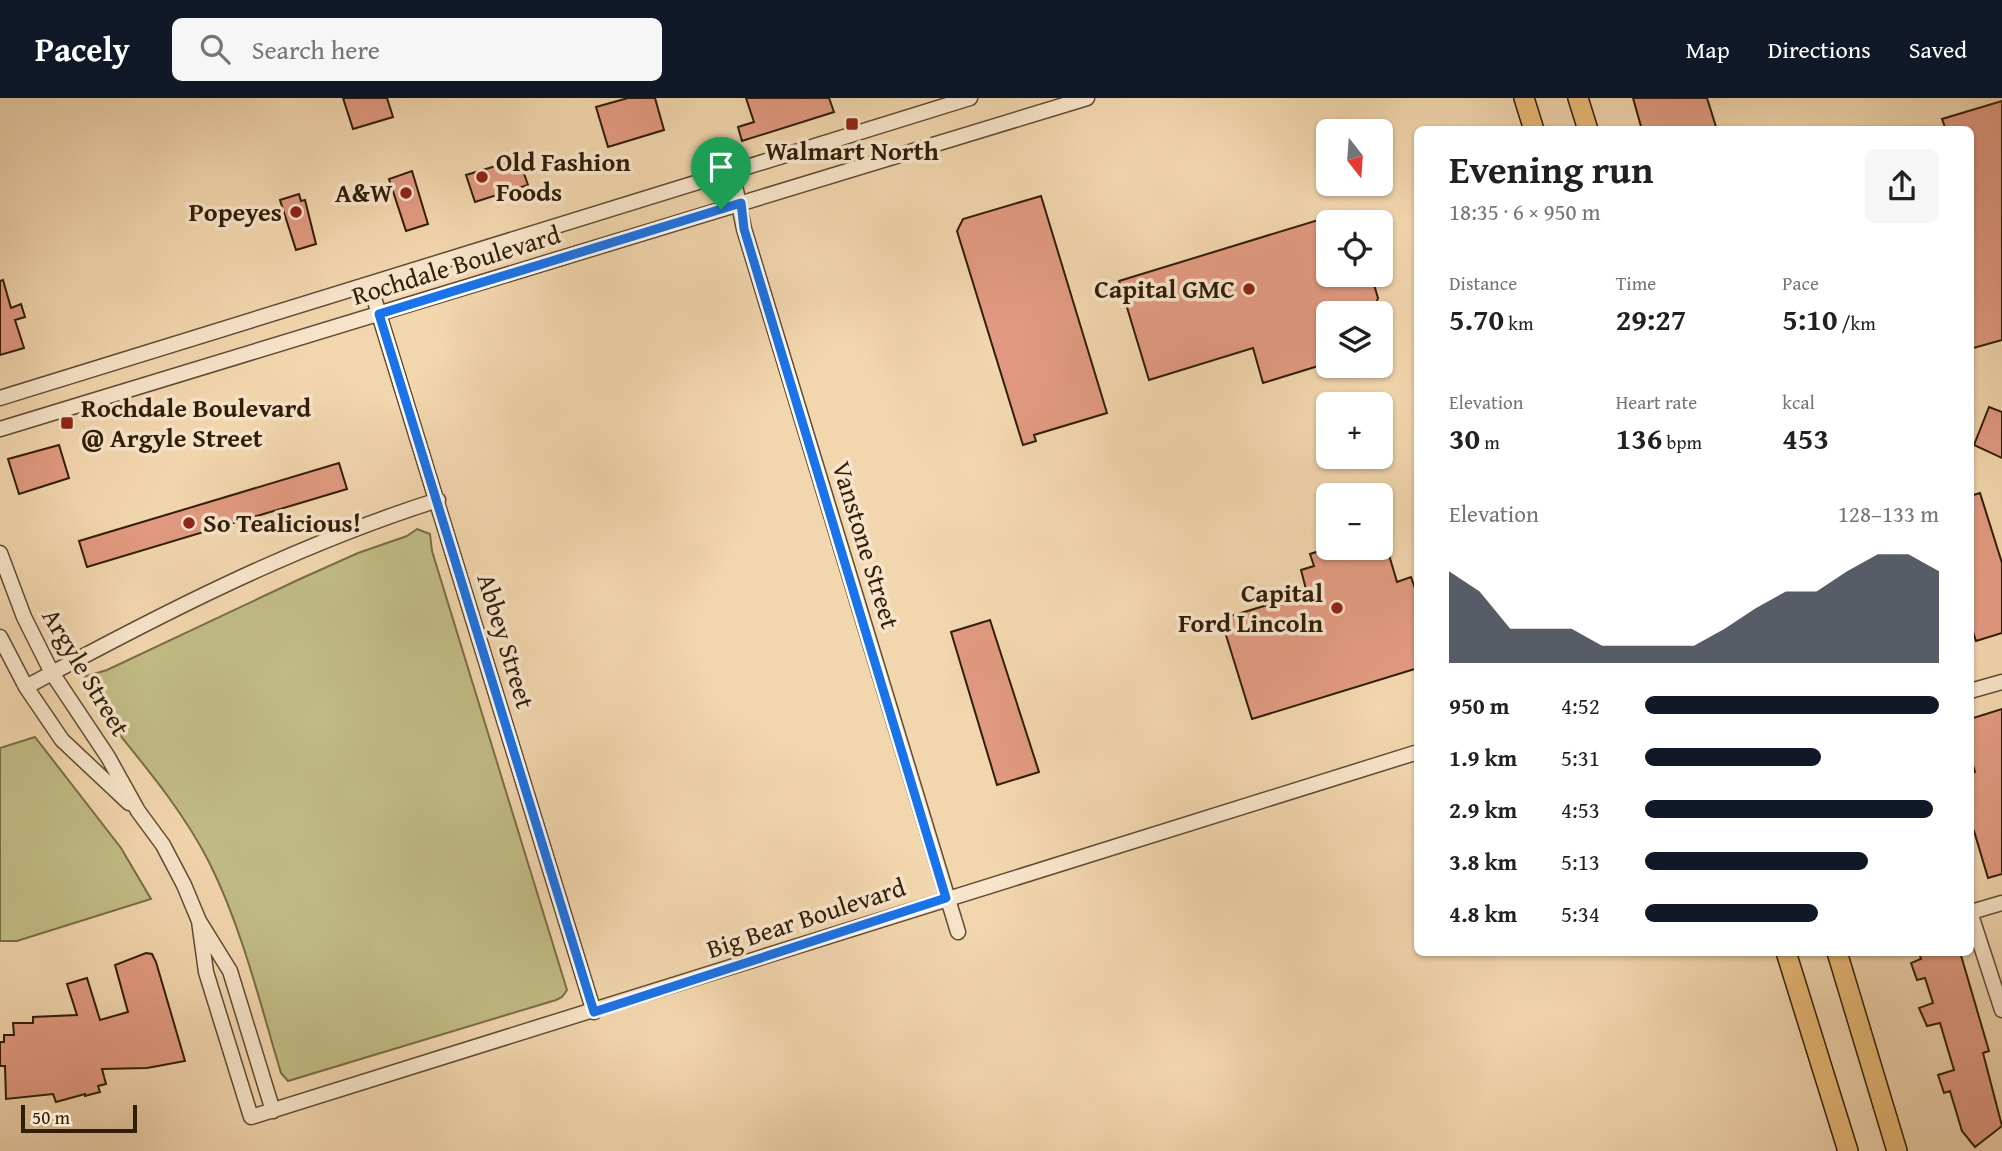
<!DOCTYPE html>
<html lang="en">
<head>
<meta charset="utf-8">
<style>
	:root { --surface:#fff; --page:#f6f6f6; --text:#202124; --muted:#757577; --accent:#111827 }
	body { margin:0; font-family:"Gentium Book Plus",serif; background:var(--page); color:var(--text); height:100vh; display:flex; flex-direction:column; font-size:26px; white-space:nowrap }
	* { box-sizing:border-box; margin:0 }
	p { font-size:23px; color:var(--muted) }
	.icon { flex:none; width:38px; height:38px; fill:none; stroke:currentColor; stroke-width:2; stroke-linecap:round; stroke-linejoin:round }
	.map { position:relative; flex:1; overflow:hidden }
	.side { position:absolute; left:1414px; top:28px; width:560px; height:830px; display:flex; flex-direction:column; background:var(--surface); border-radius:10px; box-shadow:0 2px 5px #0004 }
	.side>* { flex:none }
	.needle { width:46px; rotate:163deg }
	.tools { position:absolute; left:1316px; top:21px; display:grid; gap:14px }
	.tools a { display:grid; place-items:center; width:77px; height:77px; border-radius:10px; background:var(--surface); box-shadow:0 2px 5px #0004; font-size:35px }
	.scale { position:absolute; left:21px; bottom:18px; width:116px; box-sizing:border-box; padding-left:7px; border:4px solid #301e08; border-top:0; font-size:19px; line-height:24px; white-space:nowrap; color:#301e08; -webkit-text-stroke:5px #f7e4ca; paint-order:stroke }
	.pin { position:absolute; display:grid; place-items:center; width:60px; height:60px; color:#fff; margin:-72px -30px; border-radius:50% 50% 50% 0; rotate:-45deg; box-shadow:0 0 7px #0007 }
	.pin .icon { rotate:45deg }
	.round { display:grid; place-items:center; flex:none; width:74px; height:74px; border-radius:10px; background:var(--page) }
	.summary { display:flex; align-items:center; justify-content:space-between; height:119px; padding:0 35px }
	h1 { font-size:38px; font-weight:600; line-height:52px }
	.stats { display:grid; grid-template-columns:repeat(3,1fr); gap:10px; height:119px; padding:7px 35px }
	.stats div { display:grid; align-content:center }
	.stats b { font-size:30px; font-weight:600 }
	.stats small { font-size:19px; font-weight:400 }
	.stats p { font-size:19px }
	.chart { height:196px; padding:14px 35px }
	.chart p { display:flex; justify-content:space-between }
	.chart svg { width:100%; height:126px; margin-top:7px; fill:var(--accent); opacity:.7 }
	ul { padding:0 35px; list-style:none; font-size:23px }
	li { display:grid; grid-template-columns:112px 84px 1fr; align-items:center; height:52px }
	li i { height:18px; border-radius:9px; background:var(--accent) }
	header { display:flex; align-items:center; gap:42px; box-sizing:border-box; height:98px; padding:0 35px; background:var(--accent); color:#fff }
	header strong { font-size:33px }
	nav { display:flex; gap:38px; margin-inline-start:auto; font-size:24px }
	.search { width:490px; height:63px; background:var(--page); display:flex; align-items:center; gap:18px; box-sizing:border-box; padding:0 24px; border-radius:10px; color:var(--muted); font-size:26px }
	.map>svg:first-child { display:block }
	.green { fill:#c2bc85; stroke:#796d46; stroke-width:2 }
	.building { fill:#e19a81; stroke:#301e08; stroke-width:2 }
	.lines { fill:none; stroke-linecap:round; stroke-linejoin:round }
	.minor-casing { stroke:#604c32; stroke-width:17 }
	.major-casing { stroke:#301e08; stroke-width:22 }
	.minor { stroke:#f7e4ca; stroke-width:14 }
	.major { stroke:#e9bb77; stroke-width:19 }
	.route-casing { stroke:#fff; stroke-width:14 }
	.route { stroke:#1a73e8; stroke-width:9 }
	.poi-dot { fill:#8f2418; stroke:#f7e4ca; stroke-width:2.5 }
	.labels { text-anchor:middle; stroke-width:7; stroke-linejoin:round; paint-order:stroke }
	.poi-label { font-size:26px; font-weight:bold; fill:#301e08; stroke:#f7e4ca; text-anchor:end }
	.street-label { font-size:26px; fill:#301e08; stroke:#f7e4ca }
</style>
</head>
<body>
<header>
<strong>Pacely</strong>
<div class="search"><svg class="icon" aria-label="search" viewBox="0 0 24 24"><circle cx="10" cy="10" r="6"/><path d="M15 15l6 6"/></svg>Search here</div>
<nav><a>Map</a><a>Directions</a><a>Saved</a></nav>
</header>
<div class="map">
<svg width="2002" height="1053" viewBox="0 0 2002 1053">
	<rect width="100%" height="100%" fill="#f2d6ae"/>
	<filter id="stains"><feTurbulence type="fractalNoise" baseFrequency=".00286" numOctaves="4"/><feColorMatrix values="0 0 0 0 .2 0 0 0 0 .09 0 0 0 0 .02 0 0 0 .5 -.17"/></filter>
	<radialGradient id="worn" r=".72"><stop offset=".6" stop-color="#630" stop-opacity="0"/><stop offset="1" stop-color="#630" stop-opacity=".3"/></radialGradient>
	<!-- green -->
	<path class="green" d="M417,431L430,436L432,453L567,892L562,899L556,902L288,983L281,975C260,905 242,830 209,764C178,703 129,650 88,597L83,583L86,578L107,572L300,481L358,455L407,438Z
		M35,639L121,750L151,801L17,843H0V650Z"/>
	<!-- building -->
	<path class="building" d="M343,0H387L393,19L353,31Z
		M628,0H655L664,32L608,49L596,9Z
		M746,0H829L834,14L742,43L738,29L754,24Z
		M1633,0H1707L1717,32H1642Z
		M2002,3V242L1970,251V32H1946L1942,21Z
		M519,61L528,87L475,104L466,77Z
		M412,73L428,126L406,133L389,81Z
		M299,96L301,103L305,102L316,146L296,152L280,102Z
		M1041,98L1107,315L1034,337L1036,343L1023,347L957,133L963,121Z
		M1328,119V177H1371L1378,200L1374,211L1367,215H1328V265L1263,285L1253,250L1149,282L1119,183Z
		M3,182L11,210L21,206L25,219L15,222L24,250L0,257V183Z
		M1989,309L2002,314V360L1974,347Z
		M59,347L69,380L19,396L8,361Z
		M339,365L347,391L87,469L79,443Z
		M1980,395L2002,465V535L1976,543L1973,534L1970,535V398Z
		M1329,450H1387L1397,484L1411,479L1418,499V570L1252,621L1221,521L1307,495L1301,472L1314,468L1310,456Z
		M990,522L1039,674L997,687L951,534Z
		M2002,611V776L1988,780L1974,733L1970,734V676L1975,674L1970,657V621Z
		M1919,854H1960L1989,953L1983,955L2002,1028L1975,1049L1962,1033L1950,993L1944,995L1938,977L1954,972L1940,925L1927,928L1919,910L1933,905L1925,880L1917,882L1911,865L1921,861Z
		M146,855L152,856L156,864L185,963L147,970L102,971L106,986L98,988L100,994L85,998V996L56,1004L53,996L6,1001L5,968H0V944H4V937H14L13,925H33V919L77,917L67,886L87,880L100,922L128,914L115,867Z"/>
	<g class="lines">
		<defs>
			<path id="minor" d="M732,73L744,131L958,834
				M370,187L594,914
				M0,300L970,0
				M0,331L1087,0
				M0,455L24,519L52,575L108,659L138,713L163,747L184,787L199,823L230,873L273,1013
				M0,539L26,589L62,642L129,705
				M26,589C159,517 293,448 438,402
				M1970,593L2002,584
				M1970,814L2002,912
				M1971,814L2002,805
				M199,823L206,874L251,1019L1418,654"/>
			<path id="major" d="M1524,0L1534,32
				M1578,0L1588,32
				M1786,854L1848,1053
				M1837,854L1897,1053"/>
		</defs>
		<!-- minor casing -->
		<use href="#minor" class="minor-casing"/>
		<!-- major casing -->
		<use href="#major" class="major-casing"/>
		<!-- minor -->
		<use href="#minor" class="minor"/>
		<!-- major -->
		<use href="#major" class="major"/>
	</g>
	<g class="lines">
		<defs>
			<path id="route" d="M741,105L744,131L946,800L594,914L379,216Z"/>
		</defs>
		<!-- route casing -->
		<use href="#route" class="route-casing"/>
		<!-- route -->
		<use href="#route" class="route"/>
	</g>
	<!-- markers -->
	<g class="poi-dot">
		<rect x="845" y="19" width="14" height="14" rx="3.5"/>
		<circle cx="482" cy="79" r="7"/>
		<circle cx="406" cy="95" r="7"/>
		<circle cx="296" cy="114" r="7"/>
		<circle cx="1249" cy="191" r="7"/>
		<rect x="60" y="318" width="14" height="14" rx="3.5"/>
		<circle cx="189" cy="425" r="7"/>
		<circle cx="1337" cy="510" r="7"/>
	</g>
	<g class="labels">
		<!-- poi labels -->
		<g class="poi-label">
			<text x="852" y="62" text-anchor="middle">Walmart North</text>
			<text x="496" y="73" text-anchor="start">Old Fashion<tspan x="496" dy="30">Foods</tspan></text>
			<text x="392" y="104">A&amp;W</text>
			<text x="282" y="123">Popeyes</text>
			<text x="1235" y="200">Capital GMC</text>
			<text x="81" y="319" text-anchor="start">Rochdale Boulevard<tspan x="81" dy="30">@ Argyle Street</tspan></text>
			<text x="203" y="434" text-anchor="start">So Tealicious!</text>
			<text x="1323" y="504">Capital<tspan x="1323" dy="30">Ford Lincoln</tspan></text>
		</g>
		<!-- street labels -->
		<g class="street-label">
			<text transform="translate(456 167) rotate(-17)" y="9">Rochdale Boulevard</text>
			<text transform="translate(866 447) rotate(73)" y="9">Vanstone Street</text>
			<text transform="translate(506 543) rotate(73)" y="9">Abbey Street</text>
			<text transform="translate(86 574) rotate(59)" y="9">Argyle Street</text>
			<text transform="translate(806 820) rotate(-18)" y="9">Big Bear Boulevard</text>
		</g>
	</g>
	<rect width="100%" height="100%" filter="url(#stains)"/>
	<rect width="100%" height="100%" fill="url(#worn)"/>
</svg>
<div class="tools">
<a><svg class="needle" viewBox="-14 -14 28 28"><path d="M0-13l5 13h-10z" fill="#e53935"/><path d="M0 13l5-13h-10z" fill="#757577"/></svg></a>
<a><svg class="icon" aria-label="locate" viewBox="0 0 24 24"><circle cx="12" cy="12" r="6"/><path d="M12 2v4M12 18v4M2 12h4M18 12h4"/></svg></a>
<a><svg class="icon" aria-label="layers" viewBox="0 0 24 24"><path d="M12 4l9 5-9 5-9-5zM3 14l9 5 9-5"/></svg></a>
<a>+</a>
<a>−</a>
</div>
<div class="scale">50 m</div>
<div class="pin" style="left:721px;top:111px;background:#1e9e55"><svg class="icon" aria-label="arrive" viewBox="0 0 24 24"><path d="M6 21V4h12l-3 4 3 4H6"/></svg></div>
<section class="side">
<div class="summary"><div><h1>Evening run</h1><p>18:35 · 6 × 950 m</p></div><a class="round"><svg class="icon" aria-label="share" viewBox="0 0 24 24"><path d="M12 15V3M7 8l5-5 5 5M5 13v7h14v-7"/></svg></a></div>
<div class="stats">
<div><p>Distance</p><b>5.70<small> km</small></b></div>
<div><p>Time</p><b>29:27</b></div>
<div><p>Pace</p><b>5:10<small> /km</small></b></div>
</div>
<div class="stats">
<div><p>Elevation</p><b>30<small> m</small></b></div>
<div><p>Heart rate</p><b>136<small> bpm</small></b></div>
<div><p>kcal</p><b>453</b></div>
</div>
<div class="chart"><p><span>Elevation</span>128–133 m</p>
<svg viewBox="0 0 160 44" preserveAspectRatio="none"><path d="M0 44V12L10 19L20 32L30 32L40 32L50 38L60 38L70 38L80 38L90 32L100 25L110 19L120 19L130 12L140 6L150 6L160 12V44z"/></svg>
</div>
<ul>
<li><b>950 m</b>4:52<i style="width:100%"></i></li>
<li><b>1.9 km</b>5:31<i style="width:60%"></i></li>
<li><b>2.9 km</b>4:53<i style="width:98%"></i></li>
<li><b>3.8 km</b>5:13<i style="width:76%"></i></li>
<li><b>4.8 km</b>5:34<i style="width:59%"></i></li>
</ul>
</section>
</div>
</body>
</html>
